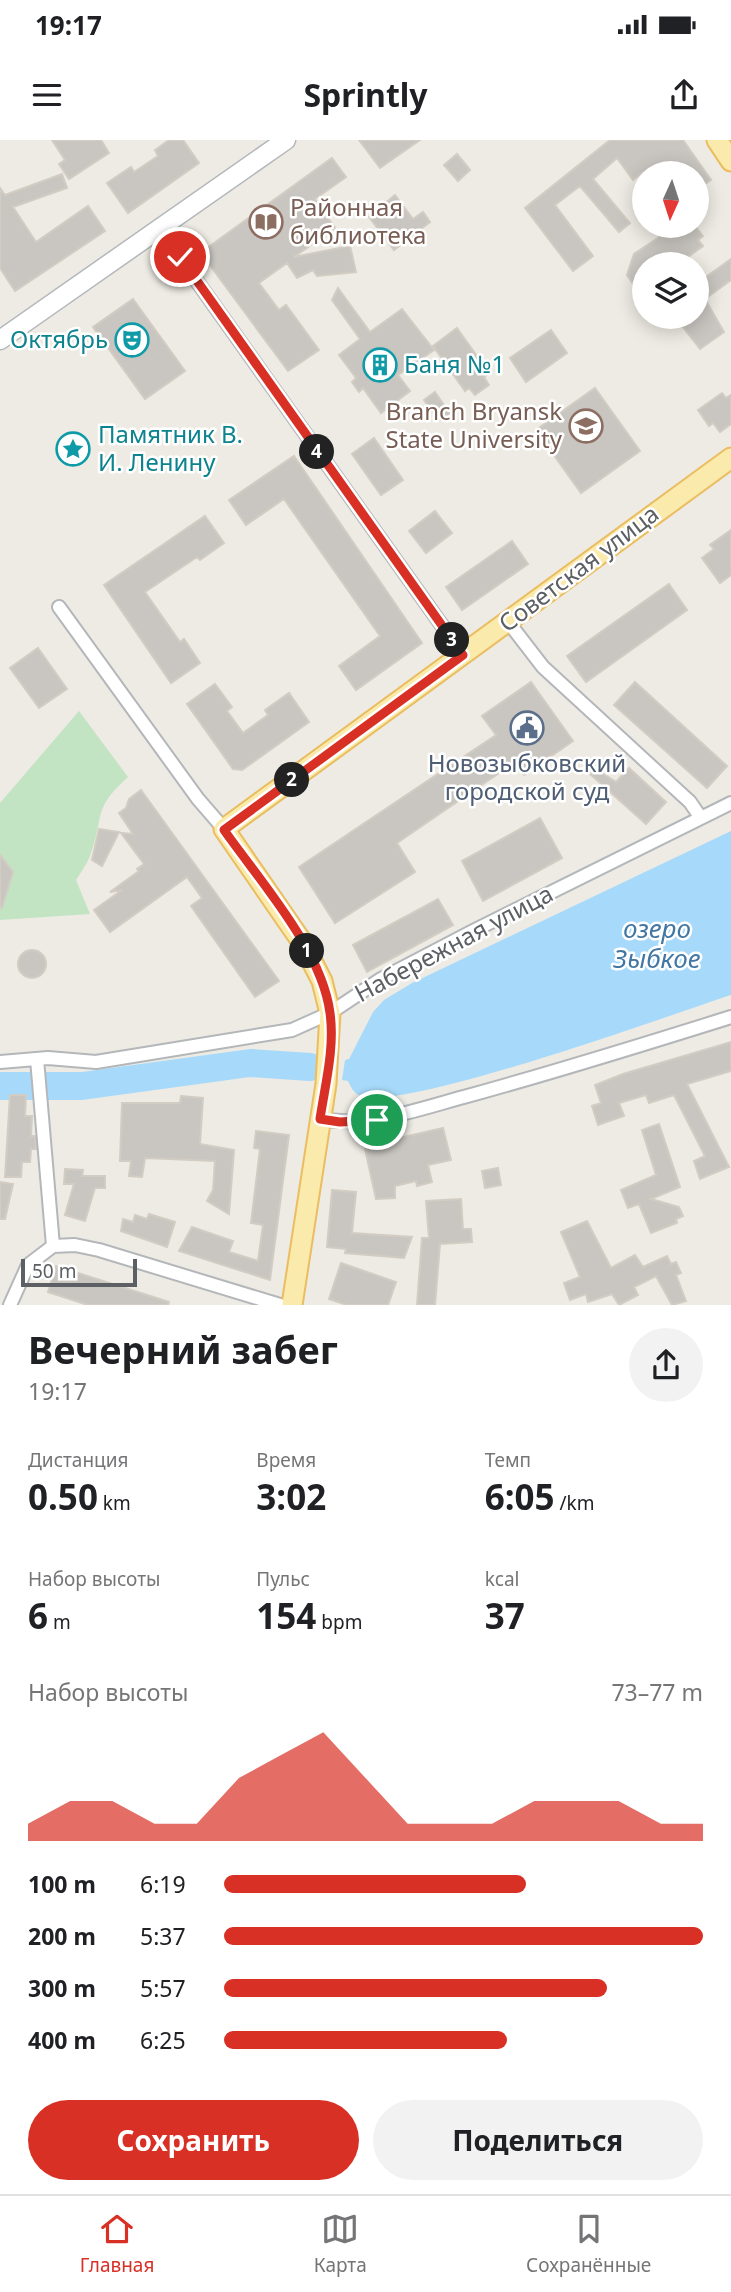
<!DOCTYPE html>
<html lang="ru">
<head>
<meta charset="utf-8">
<style>
	:root { --surface:#fff; --page:#f2f2f2; --text:#202124; --muted:#757577; --line:#e0e0e0; --accent:#d93025 }
	body { margin:0; font-family:"Noto Sans",sans-serif; background:var(--page); color:var(--text); height:100vh; display:flex; flex-direction:column; font-size:26px; white-space:nowrap }
	* { box-sizing:border-box; margin:0 }
	p { font-size:23px; color:var(--muted) }
	.icon { flex:none; width:38px; height:38px; fill:none; stroke:currentColor; stroke-width:2; stroke-linecap:round; stroke-linejoin:round }
	.map { position:relative; height:1165px; overflow:hidden }
	.drawer { display:flex; flex-direction:column; background:var(--surface); flex:1 }
	.drawer>* { flex:none }
	.needle { width:46px; rotate:183deg }
	.fabs { position:absolute; left:632px; top:21px; display:grid; gap:14px }
	.fabs a { display:grid; place-items:center; width:77px; height:77px; border-radius:50%; background:var(--surface); box-shadow:0 4px 18px #0003; font-size:35px }
	.scale { position:absolute; left:21px; bottom:18px; width:116px; box-sizing:border-box; padding-left:7px; border:4px solid #5c6064; border-top:0; font-size:19px; line-height:24px; white-space:nowrap; color:#5c6064; -webkit-text-stroke:5px #fff; paint-order:stroke }
	.pin { position:absolute; display:grid; place-items:center; width:60px; height:60px; color:#fff; margin:-30px; border:4px solid #fff; border-radius:50%; box-shadow:0 2px 7px #0007 }
	.km { position:absolute; width:35px; height:35px; margin:-18px; border-radius:50%; background:#222; color:#fff; font-size:19px; line-height:35px; text-align:center }
	.round { display:grid; place-items:center; flex:none; width:74px; height:74px; border-radius:37px; background:var(--page) }
	.headline { display:flex; align-items:center; justify-content:space-between; height:119px; padding:0 28px }
	h1 { font-size:38px; font-weight:700; line-height:52px }
	.metrics { display:grid; grid-template-columns:repeat(3,1fr); gap:10px; height:119px; padding:7px 28px }
	.metrics div { display:grid; align-content:center }
	.metrics b { font-size:35px; font-weight:700 }
	.metrics small { font-size:19px; font-weight:400 }
	.metrics p { font-size:19px }
	.chart { height:196px; padding:14px 28px }
	.chart p { display:flex; justify-content:space-between }
	.chart svg { width:100%; height:126px; margin-top:7px; fill:var(--accent); opacity:.7 }
	.primary-button { display:flex; gap:14px; margin-top:auto; padding:14px 28px }
	.primary-button a { flex:1; height:80px; border-radius:42px; background:var(--accent); color:#fff; font-size:28px; font-weight:700; line-height:80px; text-align:center }
	.primary-button a+a { background:var(--page); color:var(--text) }
	ul { padding:0 28px; list-style:none; font-size:23px }
	li { display:grid; grid-template-columns:112px 84px 1fr; align-items:center; height:52px }
	li i { height:18px; border-radius:9px; background:var(--accent) }
	.status { display:flex; justify-content:space-between; align-items:center; height:49px; padding:0 35px; background:var(--surface); direction:ltr }
	.status svg { height:19px; fill:currentColor }
	header { display:flex; justify-content:space-between; align-items:center; height:91px; padding:0 28px; background:var(--surface); font-size:32px; font-weight:700 }
	.tabs { display:flex; justify-content:space-around; align-items:center; height:98px; border-top:2px solid var(--line); background:var(--surface); font-size:19px; color:var(--muted) }
	.tabs a { display:grid; justify-items:center; gap:4px }
	.tabs .active { color:var(--accent) }
	.map>svg:first-child { display:block }
	.green { fill:#c3e4c2 }
	.water { fill:#a7dafa }
	.lines { fill:none; stroke-linecap:round; stroke-linejoin:round }
	.river { stroke:#a7dafa; stroke-width:28 }
	.building { fill:#c9c6c1; stroke:#d2ccc3; stroke-width:2 }
	.street-casing { stroke:#b4b7ba; stroke-width:16 }
	.secondary-casing { stroke:#b3b7bb; stroke-width:21 }
	.primary-casing { stroke:#eabd61; stroke-width:23 }
	.street { stroke:#fff; stroke-width:12 }
	.secondary { stroke:#fff; stroke-width:18 }
	.primary { stroke:#faeaac; stroke-width:19 }
	.route-casing { stroke:#fff; stroke-width:14 }
	.route { stroke:#d93025; stroke-width:9 }
	.labels { text-anchor:middle; stroke-width:5; stroke-linejoin:round; paint-order:stroke }
	.education-label { font-size:24px; fill:#785e54; stroke:#fff; text-anchor:start }
	.culture-label { font-size:24px; fill:#0d838f; stroke:#fff; text-anchor:start }
	.street-label { font-size:24px; fill:#5c6064; stroke:#fff }
	.service-label { font-size:24px; fill:#4e5e75; stroke:#fff }
	.water-label { font-size:26px; font-style:italic; fill:#4276a3; stroke:#fff }
</style>
</head>
<body>
<div class="status"><b>19:17</b><svg viewBox="0 0 49 12"><path d="M0 12V9h3v3zM5 12V6h3v6zM10 12V3h3v9zM15 12V0h3v12zM26 1h20v11H26zM47 4h2v5h-2z"/></svg></div>
<header><svg class="icon" aria-label="menu" viewBox="0 0 24 24"><path d="M4 6h16M4 12h16M4 18h16"/></svg>Sprintly<svg class="icon" aria-label="share" viewBox="0 0 24 24"><path d="M12 15V3M7 8l5-5 5 5M5 13v7h14v-7"/></svg></header>
<div class="map">
<svg width="731" height="1165" viewBox="0 0 731 1165">
	<rect width="100%" height="100%" fill="#eeebe4"/>
	<!-- green -->
	<path class="green" d="M79,571L128,637C91,670 105,677 90,716C87,724 81,732 76,740L90,774L0,780V663Z"/>
	<!-- water -->
	<path class="water" d="M731,691V855C670,875 407,971 361,956C353,953 351,947 348,941L342,940L345,920L349,919L373,872L384,860L412,843Z"/>
	<g class="lines">
		<!-- river -->
		<path class="river" d="M0,946H82L250,923L310,927"/>
	</g>
	<!-- building -->
	<path class="building" d="M52,0H101L109,13L69,39L59,24L65,20Z
		M169,0H183L199,23L128,73L107,43L131,27L134,32L158,16L155,10Z
		M359,0H420L380,28Z
		M610,0H683L711,40L696,50V33H641L633,40L617,18L593,39L630,83L619,92L580,46L555,65L593,116L573,131L525,68Z
		M457,14L470,30L458,41L444,25Z
		M332,18L346,37L315,59L335,88L294,117L350,106L356,132L317,136L313,130L297,138L287,123L259,143L279,170L286,165L319,210L288,231L206,120L207,108Z
		M62,34L67,48L13,67L36,102L88,66L105,91L15,151L0,128V48L5,55Z
		M395,55L413,79L423,72L430,82L394,110L369,77Z
		M676,86H695L703,96L698,100L703,106L678,124H644V151L633,144L627,135L634,114Z
		M731,119V140L705,159L724,192L700,209L675,177H696V144Z
		M338,148L370,192L402,169L434,210L398,235L410,251L381,273L363,248L359,252L352,242L356,238L339,215L360,199L332,160Z
		M133,159L185,231L145,259L93,187Z
		M457,188L489,233L484,237L489,245L475,255L469,248L465,251L433,206Z
		M551,190L567,213L526,242L510,218Z
		M595,248L640,311L581,353L536,290Z
		M435,252L450,274L439,281L424,260Z
		M722,253L726,258L731,255V284L720,292L713,283L709,286L698,270Z
		M374,298L403,340L381,355L352,314Z
		M294,316L422,503L356,550L339,526L380,496L284,359L246,385L229,360Z
		M435,371L452,393L426,413L409,391Z
		M205,376L224,403L200,420L197,417L145,452L180,502L184,499L200,523L171,543L104,445Z
		M731,390V435L720,443L702,418L714,409L710,405Z
		M512,401L528,424L462,470L446,447Z
		M669,444L687,470L586,542L567,516Z
		M38,508L67,549L39,568L10,528Z
		M531,542L573,601L524,635L515,622L397,703L415,732L335,783L299,727L496,595L482,576Z
		M635,542L727,626L707,648L614,565Z
		M215,544L232,567L227,571L243,593L268,575L265,570L289,553L309,582L242,630L233,629L187,564Z
		M593,627L616,642L629,628L666,662L646,684L589,633Z
		M141,650L279,841L255,857L191,766L202,758L187,737L110,792L94,770L122,750L110,752L139,731L137,729L144,724L121,693L133,694L119,673L126,668L129,659Z
		M540,678L562,718L483,761L462,721Z
		M99,689L119,692L102,726L92,720Z
		M0,715L13,732L2,768L0,767Z
		M438,759L453,785L367,832L353,805Z
		M18 824a14 14 0 1 1 28 0a14 14 0 1 1-28 0Z
		M731,902V931L687,944L729,1027L700,1039L694,1021L705,1016L674,955L649,963L646,955L619,963L624,976L598,985L592,966L601,963L595,945L623,934Z
		M10,955H26L25,976H32L31,996H35L36,1009H31L30,1022H22L21,1037H5Z
		M181,956L203,958L200,1004L234,1010L229,1074L207,1061L213,1050L215,1021L145,1018L142,1037L129,1036L131,1021H120L122,963H180Z
		M659,984L680,1047L651,1059L679,1067L683,1076L676,1079L677,1083L651,1093L639,1064L628,1068L621,1050L656,1035L642,990Z
		M443,988L451,1020L428,1025L432,1042L417,1046L416,1041L395,1046V1058L376,1059L365,1009L370,1008L369,1005Z
		M256,991L289,995L270,1140L179,1111L192,1087L233,1101L229,1112L258,1121L263,1085L251,1083L260,1009L254,1008Z
		M498,1028L501,1045L485,1048L482,1031Z
		M65,1029L83,1030L82,1036H105V1048H95L85,1081L65,1075L74,1044H64Z
		M0,1042L13,1044L5,1079H0Z
		M332,1050L356,1052L352,1093L412,1097L404,1118L345,1113L346,1109L327,1107Z
		M461,1059L463,1089H471L472,1102L440,1104L435,1165H417L422,1098H429L426,1061Z
		M149,1074L175,1082L167,1107L121,1091L123,1079L133,1082L135,1075L147,1079Z
		M587,1081L611,1128L635,1115L643,1127L667,1116L671,1124L676,1122L681,1133L676,1135L686,1161L672,1165L656,1136L634,1147L638,1155L619,1165L612,1154L588,1162L586,1154L570,1160L564,1143L580,1137L561,1092Z
		M341,1123L396,1142L388,1165H347L329,1159Z
		M56,1126L169,1162L168,1165H88L48,1152Z"/>
	<g class="lines">
		<defs>
			<path id="street" d="M159,88L463,515
				M59,467L198,659L224,689
				M509,483L543,527L690,662L701,678
				M0,922L48,918L96,922L292,890L330,873L381,839L473,791L731,663
				M320,979C372,988 421,968 471,955C558,931 645,904 731,877
				M53,1106L75,1105L99,1110L280,1165
				M10,1165L28,1125L53,1106L37,919"/>
			<path id="secondary" d="M0,200L286,0"/>
			<path id="primary" d="M717,0L731,21
				M292,1165L326,944L330,873L322,841L302,802L224,689L731,318"/>
		</defs>
		<!-- street casing -->
		<use href="#street" class="street-casing"/>
		<!-- secondary casing -->
		<use href="#secondary" class="secondary-casing"/>
		<!-- primary casing -->
		<use href="#primary" class="primary-casing"/>
		<!-- street -->
		<use href="#street" class="street"/>
		<!-- secondary -->
		<use href="#secondary" class="secondary"/>
		<!-- primary -->
		<use href="#primary" class="primary"/>
	</g>
	<g class="lines">
		<defs>
			<path id="route" d="M180,117L463,515L224,690C260,741 322,810 330,873C335,908 325,945 320,979L340,982L377,980"/>
		</defs>
		<!-- route casing -->
		<use href="#route" class="route-casing"/>
		<!-- route -->
		<use href="#route" class="route"/>
	</g>
	<!-- icons -->
	<defs>
		<symbol id="library-ring" viewBox="-11 -11 22 22"><circle r="9.5" fill="#fff" stroke="#8d6e63" stroke-width="1.5"/><path d="M-6-4Q-3-5.5-.7-3.5V5Q-3 3-6 4ZM6-4Q3-5.5 .7-3.5V5Q3 3 6 4Z" fill="#8d6e63"/></symbol>
		<symbol id="theatre-ring" viewBox="-11 -11 22 22"><circle r="9.5" fill="#fff" stroke="#0f9aa8" stroke-width="1.5"/><path d="M-5-5.5Q0-4 5-5.5V0Q5 5 0 6Q-5 5-5 0ZM-3.3-2.5H-1v1.5H-3.3ZM1-2.5H3.3v1.5H1ZM-2.8 1Q0 5.5 2.8 1Z" fill="#0f9aa8"/></symbol>
		<symbol id="building-ring" viewBox="-11 -11 22 22"><circle r="9.5" fill="#fff" stroke="#0f9aa8" stroke-width="1.5"/><path d="M-4-6H4V6H1V3H-1V6H-4ZM-2.5-4.3h1.7v1.8h-1.7ZM.8-4.3h1.7v1.8H.8ZM-2.5-1h1.7V.8h-1.7ZM.8-1h1.7V.8H.8Z" fill="#0f9aa8"/></symbol>
		<symbol id="university-ring" viewBox="-11 -11 22 22"><circle r="9.5" fill="#fff" stroke="#8d6e63" stroke-width="1.5"/><path d="M0-5L7-2L0 1L-7-2ZM-4 1L0 2.5L4 1V4Q0 6-4 4Z" fill="#8d6e63"/></symbol>
		<symbol id="sight-ring" viewBox="-11 -11 22 22"><circle r="9.5" fill="#fff" stroke="#0f9aa8" stroke-width="1.5"/><path d="M0-6L1.8-2.2L6-1.7L2.9 1.2L3.7 5.4L0 3.3L-3.7 5.4L-2.9 1.2L-6-1.7L-1.8-2.2Z" fill="#0f9aa8"/></symbol>
		<symbol id="civic-ring" viewBox="-11 -11 22 22"><circle r="9.5" fill="#fff" stroke="#5c6f8a" stroke-width="1.5"/><path d="M-.6-6.5H3V-4.5H.6V-3L4-1V1h2V6H-6V1h2V-1L-.6-3ZM-1.2 2.5V6h2.4V2.5Z" fill="#5c6f8a"/></symbol>
	</defs>
	<g fill-rule="evenodd">
		<use href="#library-ring" x="247" y="63" width="38" height="38"/>
		<use href="#theatre-ring" x="113" y="181" width="38" height="38"/>
		<use href="#building-ring" x="361" y="206" width="38" height="38"/>
		<use href="#university-ring" x="567" y="267" width="38" height="38"/>
		<use href="#sight-ring" x="54" y="290" width="38" height="38"/>
		<use href="#civic-ring" x="508" y="569" width="38" height="38"/>
	</g>
	<g class="labels">
		<!-- education labels -->
		<g class="education-label">
			<text x="290" y="76">Районная<tspan x="290" dy="28">библиотека</tspan></text>
			<text x="562" y="280" text-anchor="end">Branch Bryansk<tspan x="562" dy="28">State University</tspan></text>
		</g>
		<!-- culture labels -->
		<g class="culture-label">
			<text x="108" y="208" text-anchor="end">Октябрь</text>
			<text x="404" y="233">Баня №1</text>
			<text x="98" y="303">Памятник В.<tspan x="98" dy="28">И. Ленину</tspan></text>
		</g>
		<!-- street labels -->
		<g class="street-label">
			<text transform="translate(579 429) rotate(-37)" y="8">Советская улица</text>
			<text transform="translate(454 804) rotate(-28)" y="8">Набережная улица</text>
		</g>
		<!-- service labels -->
		<g class="service-label">
			<text x="527" y="632">Новозыбковский<tspan x="527" dy="28">городской суд</tspan></text>
		</g>
		<!-- water labels -->
		<g class="water-label">
			<text x="657" y="798">озеро<tspan x="657" dy="30">Зыбкое</tspan></text>
		</g>
	</g>
</svg>
<div class="fabs">
<a><svg class="needle" viewBox="-14 -14 28 28"><path d="M0-13l5 13h-10z" fill="#e53935"/><path d="M0 13l5-13h-10z" fill="#757577"/></svg></a>
<a><svg class="icon" aria-label="layers" viewBox="0 0 24 24"><path d="M12 4l9 5-9 5-9-5zM3 14l9 5 9-5"/></svg></a>
</div>
<div class="scale">50 m</div>
<div class="pin" style="left:377px;top:980px;background:#1e9e55"><svg class="icon" aria-label="arrive" viewBox="0 0 24 24"><path d="M6 21V4h12l-3 4 3 4H6"/></svg></div>
<div class="pin" style="left:180px;top:117px;background:#d93025"><svg class="icon" aria-label="check" viewBox="0 0 24 24"><path d="M5 12l5 5 9-10"/></svg></div>
<b class="km" style="left:307px;top:811px">1</b>
<b class="km" style="left:292px;top:640px">2</b>
<b class="km" style="left:452px;top:500px">3</b>
<b class="km" style="left:317px;top:312px">4</b>
</div>
<section class="drawer">
<div class="headline"><div><h1>Вечерний забег</h1><p>19:17</p></div><a class="round"><svg class="icon" aria-label="share" viewBox="0 0 24 24"><path d="M12 15V3M7 8l5-5 5 5M5 13v7h14v-7"/></svg></a></div>
<div class="metrics">
<div><p>Дистанция</p><b>0.50<small> km</small></b></div>
<div><p>Время</p><b>3:02</b></div>
<div><p>Темп</p><b>6:05<small> /km</small></b></div>
</div>
<div class="metrics">
<div><p>Набор высоты</p><b>6<small> m</small></b></div>
<div><p>Пульс</p><b>154<small> bpm</small></b></div>
<div><p>kcal</p><b>37</b></div>
</div>
<div class="chart"><p><span>Набор высоты</span>73–77 m</p>
<svg viewBox="0 0 160 44" preserveAspectRatio="none"><path d="M0 44V38L10 30L20 30L30 38L40 38L50 22L60 14L70 6L80 22L90 38L100 38L110 38L120 30L130 30L140 30L150 38L160 38V44z"/></svg>
</div>
<ul>
<li><b>100 m</b>6:19<i style="width:63%"></i></li>
<li><b>200 m</b>5:37<i style="width:100%"></i></li>
<li><b>300 m</b>5:57<i style="width:80%"></i></li>
<li><b>400 m</b>6:25<i style="width:59%"></i></li>
</ul>
<div class="primary-button"><a>Сохранить</a><a>Поделиться</a></div>
</section>
<nav class="tabs">
<a class="active"><svg class="icon" aria-label="home" viewBox="0 0 24 24"><path d="M3 11l9-7 9 7M6 9v11h12V9"/></svg>Главная</a>
<a><svg class="icon" aria-label="map" viewBox="0 0 24 24"><path d="M3 6l6-2 6 2 6-2v14l-6 2-6-2-6 2zM9 4v14M15 6v14"/></svg>Карта</a>
<a><svg class="icon" aria-label="saved" viewBox="0 0 24 24"><path d="M7 4h10v16l-5-4-5 4z"/></svg>Сохранённые</a>
</nav>
</body>
</html>
